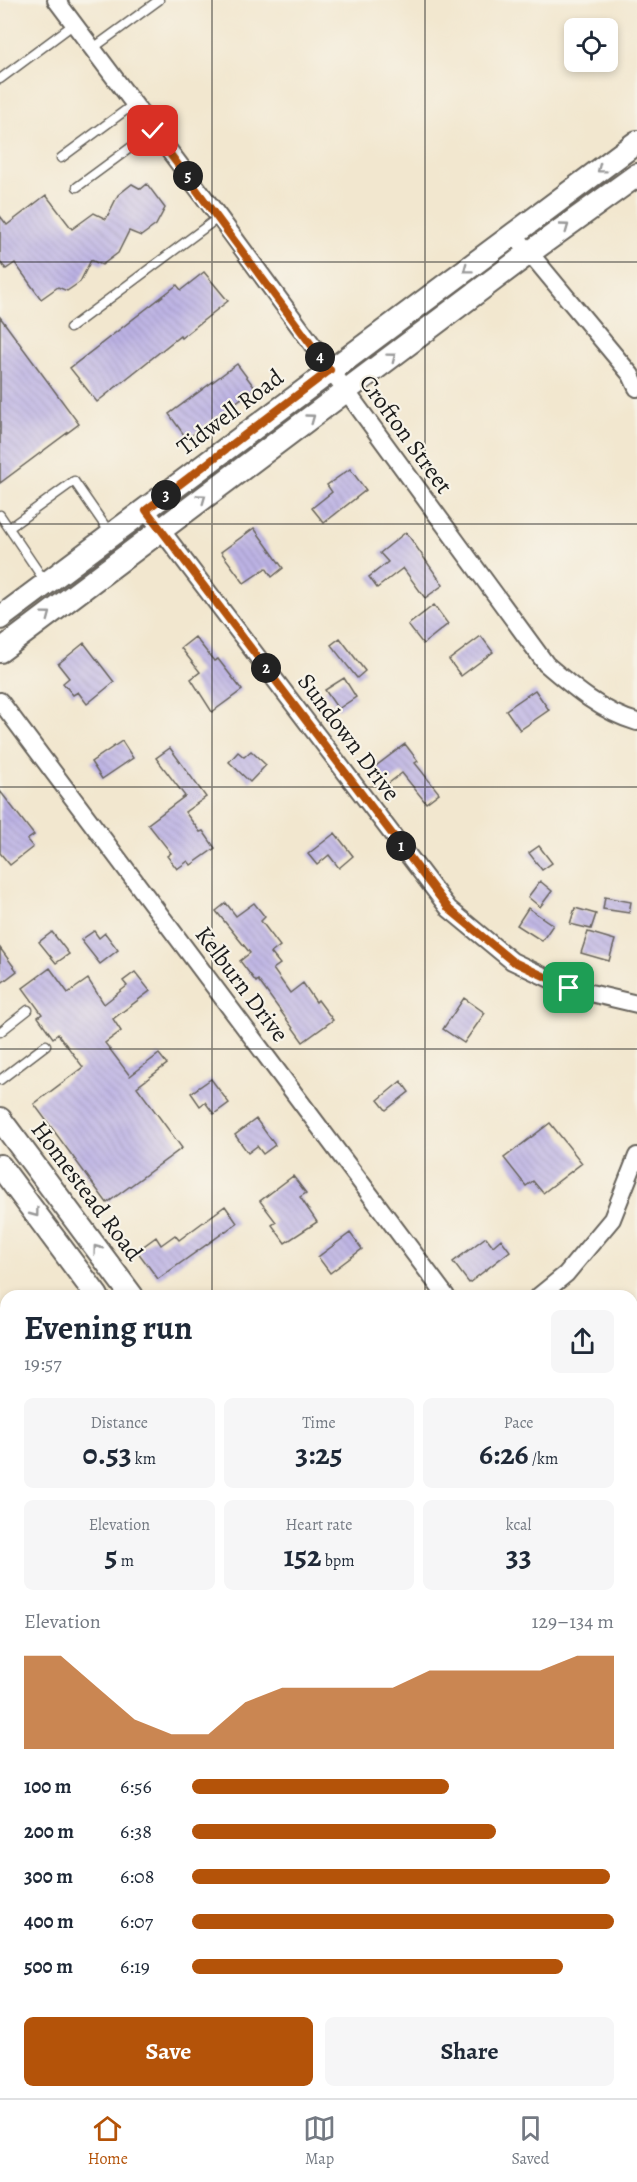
<!DOCTYPE html>
<html lang="en">
<head>
<meta charset="utf-8">
<style>
	:root { --surface:#fff; --page:#f6f6f7; --text:#1f2937; --muted:#747a83; --line:#e0e1e3; --accent:#b45309 }
	body { margin:0; font-family:Alegreya,serif; background:var(--page); color:var(--text); height:100vh; display:flex; flex-direction:column; font-size:22px; white-space:nowrap }
	* { box-sizing:border-box; margin:0 }
	p { font-size:20px; color:var(--muted) }
	.icon { flex:none; width:33px; height:33px; fill:none; stroke:currentColor; stroke-width:2; stroke-linecap:round; stroke-linejoin:round }
	.map { position:relative; flex:1; overflow:hidden }
	.panel { position:absolute; left:0px; top:1290px; width:638px; height:808px; display:flex; flex-direction:column; background:var(--surface); border-radius:18px 18px 0 0; box-shadow:0 3px 9px #0003 }
	.panel>* { flex:none }
	.controls { position:absolute; left:564px; top:18px; display:grid; gap:12px }
	.controls a { display:grid; place-items:center; width:54px; height:54px; border-radius:9px; background:var(--surface); box-shadow:0 3px 9px #0003; font-size:30px }
	.pin { position:absolute; display:grid; place-items:center; width:51px; height:51px; color:#fff; margin:-26px; border-radius:12px; box-shadow:0 3px 9px #0006 }
	.km { position:absolute; width:30px; height:30px; margin:-15px; border-radius:50%; background:#222; color:#fff; font-size:16px; line-height:30px; text-align:center }
	.round { display:grid; place-items:center; flex:none; width:63px; height:63px; border-radius:9px; background:var(--page) }
	.overview { display:flex; align-items:center; justify-content:space-between; height:102px; padding:0 24px }
	h1 { font-size:33px; font-weight:700; line-height:45px }
	.metrics { display:grid; grid-template-columns:repeat(3,1fr); gap:9px; height:102px; padding:6px 24px }
	.metrics div { display:grid; align-content:center; border-radius:9px; background:var(--page); text-align:center }
	.metrics b { font-size:30px; font-weight:700 }
	.metrics small { font-size:16px; font-weight:400 }
	.metrics p { font-size:16px }
	.chart { height:168px; padding:12px 24px }
	.chart p { display:flex; justify-content:space-between }
	.chart svg { width:100%; height:108px; margin-top:6px; fill:var(--accent); opacity:.7 }
	.action { display:flex; gap:12px; margin-top:auto; padding:12px 24px }
	.action a { flex:1; height:69px; border-radius:9px; background:var(--accent); color:#fff; font-size:24px; font-weight:700; line-height:69px; text-align:center }
	.action a+a { background:var(--page); color:var(--text) }
	ul { padding:0 24px; list-style:none; font-size:20px }
	li { display:grid; grid-template-columns:96px 72px 1fr; align-items:center; height:45px }
	li i { height:15px; border-radius:8px; background:var(--accent) }
	.menu { display:flex; justify-content:space-around; align-items:center; height:84px; border-top:2px solid var(--line); background:var(--surface); font-size:16px; color:var(--muted) }
	.menu a { display:grid; justify-items:center; gap:3px }
	.menu .active { color:var(--accent) }
	.map>svg:first-child { display:block }
	.building { fill:url(#building-back-hatch) }
	.lines { fill:none; stroke-linecap:round; stroke-linejoin:round }
	.service-casing { stroke:#67635b; stroke-width:11 }
	.minor-casing { stroke:#67635b; stroke-width:20 }
	.secondary-casing { stroke:#67635b; stroke-width:26 }
	.service { stroke:#fff; stroke-width:8 }
	.minor { stroke:#fff; stroke-width:16 }
	.secondary { stroke:#fff; stroke-width:22 }
	.oneway { stroke:#999 }
	.route-casing { stroke:#fff; stroke-width:12 }
	.route { stroke:#b45309; stroke-width:8 }
	.grid { fill:none; stroke:#1c1c1c; stroke-width:1.5; stroke-opacity:0.55 }
	.labels { text-anchor:middle; stroke-width:4.5; stroke-linejoin:round; paint-order:stroke }
	.street-label { font-size:24px; fill:#1c1c1c; stroke:#f7f3e8 }
</style>
</head>
<body>
<div class="map">
<svg width="637" height="2098" viewBox="0 0 637 2098">
	<defs>
		<pattern id="building-back-hatch" width="6" height="6" patternUnits="userSpaceOnUse" patternTransform="scale(1.5)"><rect width="6" height="6" fill="#bcb2e4"/><path d="M-1 5l2 2M0 0l6 6M5-1l2 2" fill="none" stroke="#a198c3"/></pattern>
	</defs>
	<rect width="100%" height="100%" fill="#f7f3e8"/>
	<filter id="ink" filterUnits="userSpaceOnUse"><feTurbulence type="fractalNoise" baseFrequency=".0167" numOctaves="2"/><feDisplacementMap in="SourceGraphic" scale="12" xChannelSelector="R" yChannelSelector="G"/><feConvolveMatrix kernelMatrix="1 2 1 2 8 2 1 2 1" color-interpolation-filters="sRGB"/></filter>
	<filter id="wash" filterUnits="userSpaceOnUse"><feTurbulence type="fractalNoise" baseFrequency=".008" numOctaves="4" result="noise"/><feDisplacementMap in="SourceGraphic" scale="24" xChannelSelector="R" yChannelSelector="G"/><feGaussianBlur stdDeviation="1.35" result="paint"/><feColorMatrix in="noise" values="0 0 0 0 0 0 0 0 0 0 0 0 0 0 0 0 0 1.4 0 .05"/><feComposite in="paint" operator="in"/></filter>
	<g filter="url(#wash)">
		<rect width="100%" height="100%" fill="#f2e7cf"/>
		<g id="blocks">
			<!-- building -->
			<path class="building" d="M132,184L141,189L147,184L165,208L156,225L141,236L129,231L118,253L102,265L91,260L80,282L67,291L58,287L41,299L15,263L6,269L0,262V216L7,225L46,195L72,229L94,213L106,219L118,195Z
				M204,272L228,301L181,338L180,336L97,402L70,368L177,285L181,290Z
				M0,317L79,424L0,483Z
				M237,364L255,388L187,439L169,414Z
				M350,469L366,490L324,523L312,508L332,492L327,485Z
				M254,528L283,568L272,577L266,568L244,583L221,552Z
				M406,532L443,585L425,598L403,568L377,588L369,577L388,562L380,553Z
				M434,605L448,624L423,644L408,625Z
				M481,636L493,652L461,676L449,660Z
				M195,637L214,661L218,659L242,690L212,712L191,679L200,672L181,648Z
				M340,638L365,671L357,678L331,645Z
				M84,643L114,682L87,704L78,692L73,695L63,683L69,678L58,664Z
				M344,678L356,697L338,709L325,690Z
				M535,690L549,710L520,730L506,710Z
				M122,741L133,758L102,779L91,762Z
				M405,744L418,761L415,763L439,793L426,803L402,773L385,786L372,769Z
				M170,748L206,797L185,812L200,832L203,831L215,848L191,865L188,861L177,869L167,856L171,853L148,824L185,796L156,758Z
				M251,751L266,765L250,782L229,762L238,752L244,757Z
				M0,791L34,835L27,840L33,847L10,865L0,853Z
				M335,833L353,856L339,868L329,855L317,865L308,854Z
				M539,846L552,863L542,870L529,853Z
				M540,881L552,891L540,907L528,897Z
				M605,897L631,902L629,913L603,909Z
				M226,903L236,916L254,903L265,917L261,921L280,946L271,953L280,964L273,969L290,993L303,983L316,1002L318,1000L333,1020L303,1042L258,980L256,982L240,961L250,953L216,911Z
				M528,908L553,925L542,941L517,925Z
				M575,908L596,914L591,929L570,924Z
				M94,931L99,938L105,933L118,950L100,964L81,940Z
				M52,932L69,954L56,963L39,942Z
				M588,932L615,940L609,961L581,953Z
				M0,948L17,971L0,984Z
				M50,968L68,993L88,979L104,1004L127,986L123,981L135,972L150,991L113,1019L121,1031L105,1043L130,1076L159,1054L167,1064L137,1087L182,1148L107,1203L34,1104L83,1067L58,1034L53,1038L38,1017L42,1014L23,988Z
				M464,998L485,1013L464,1043L443,1029Z
				M211,1079L229,1103L214,1114L205,1102L200,1106L191,1093Z
				M401,1081L409,1092L386,1110L378,1100Z
				M256,1119L275,1145L263,1154L257,1146L248,1153L235,1135Z
				M550,1123L582,1163L543,1193L533,1181L526,1186L504,1158Z
				M293,1176L306,1193L300,1197L317,1222L285,1243L272,1225L276,1222L260,1201Z
				M225,1206L237,1223L158,1279L137,1251L156,1237L161,1245L175,1235L179,1240Z
				M350,1233L362,1249L330,1273L318,1257Z
				M486,1237L493,1246L501,1239L510,1251L469,1283L453,1262Z"/>
		</g>
	</g>
	<g filter="url(#ink)">
		<use href="#blocks" fill-opacity="0" stroke="#67635b" stroke-width="1.5"/>
		<g class="lines">
			<defs>
				<path id="service" d="M92,49L159,0
					M0,79L74,24
					M61,158L134,104
					M77,187L153,131
					M70,328L219,217
					M0,515L46,583
					M9,528L74,481L110,533
					M0,1032L28,1010
					M0,1080L46,1045
					M632,1916L637,1912"/>
				<path id="minor" d="M56,0L219,217L546,664C574,688 602,712 637,722
					M514,234L631,375L637,388
					M146,510L449,909L512,961L569,988L637,1004
					M0,701L446,1296
					M539,1296L566,1274L612,1219L637,1156
					M632,1542L637,1549
					M0,1611L6,1619
					M0,1703L6,1698
					M0,2046L6,2054
					M35,2092L39,2098
					M359,2092L363,2098"/>
				<path id="secondary" d="M0,618L637,142
					M0,651L529,253L637,175
					M0,1119L132,1296
					M0,1166L97,1296
					M632,1965L637,1973
					M632,2029L637,2038"/>
			</defs>
			<!-- service casing -->
			<use href="#service" class="service-casing"/>
			<!-- minor casing -->
			<use href="#minor" class="minor-casing"/>
			<!-- secondary casing -->
			<use href="#secondary" class="secondary-casing"/>
			<!-- service -->
			<use href="#service" class="service"/>
			<!-- minor -->
			<use href="#minor" class="minor"/>
			<!-- secondary -->
			<use href="#secondary" class="secondary"/>
		</g>
		<!-- one-way arrows -->
		<defs><path id="oneway-chevron" d="M-2-3.5L2.5 0L-2 3.5" fill="none" stroke-width="1.6" stroke-linecap="round" stroke-linejoin="round" transform="scale(1.5)"/></defs>
		<g class="oneway">
			<use href="#oneway-chevron" transform="translate(601 169) rotate(143)"/>
			<use href="#oneway-chevron" transform="translate(565 227) rotate(-36)"/>
			<use href="#oneway-chevron" transform="translate(467 269) rotate(143)"/>
			<use href="#oneway-chevron" transform="translate(392 357) rotate(-37)"/>
			<use href="#oneway-chevron" transform="translate(311 418) rotate(-36)"/>
			<use href="#oneway-chevron" transform="translate(202 498) rotate(-36)"/>
			<use href="#oneway-chevron" transform="translate(47 615) rotate(-37)"/>
			<use href="#oneway-chevron" transform="translate(35 1213) rotate(53)"/>
			<use href="#oneway-chevron" transform="translate(97 1249) rotate(-127)"/>
		</g>
	</g>
	<g class="lines" filter="url(#ink)">
		<defs>
			<path id="route" d="M153,131L330,370L146,510L449,909L512,961L569,988"/>
		</defs>
		<!-- route casing -->
		<use href="#route" class="route-casing"/>
		<!-- route -->
		<use href="#route" class="route"/>
	</g>
	<!-- grid -->
	<path class="grid" d="M212,0V1296M425,0V1296M0,262H637M0,524H637M0,787H637M0,1049H637M0,1311H6M632,1311H637M0,1574H6M632,1574H637M0,1836H6M632,1836H637M212,2092V2098M425,2092V2098"/>
	<g class="labels">
		<!-- street labels -->
		<g class="street-label">
			<text transform="translate(230 412) rotate(-37)" y="8">Tidwell Road</text>
			<text transform="translate(406 434) rotate(54)" y="8">Crofton Street</text>
			<text transform="translate(349 737) rotate(53)" y="8">Sundown Drive</text>
			<text transform="translate(242 984) rotate(53)" y="8">Kelburn Drive</text>
			<text transform="translate(87 1191) rotate(53)" y="8">Homestead Road</text>
		</g>
	</g>
</svg>
<div class="controls">
<a><svg class="icon" aria-label="locate" viewBox="0 0 24 24"><circle cx="12" cy="12" r="6"/><path d="M12 2v4M12 18v4M2 12h4M18 12h4"/></svg></a>
</div>
<div class="pin" style="left:569px;top:988px;background:#1e9e55"><svg class="icon" aria-label="arrive" viewBox="0 0 24 24"><path d="M6 21V4h12l-3 4 3 4H6"/></svg></div>
<div class="pin" style="left:153px;top:131px;background:#d93025"><svg class="icon" aria-label="check" viewBox="0 0 24 24"><path d="M5 12l5 5 9-10"/></svg></div>
<b class="km" style="left:401px;top:846px">1</b>
<b class="km" style="left:266px;top:668px">2</b>
<b class="km" style="left:166px;top:495px">3</b>
<b class="km" style="left:320px;top:357px">4</b>
<b class="km" style="left:188px;top:176px">5</b>
<section class="panel">
<div class="overview"><div><h1>Evening run</h1><p>19:57</p></div><a class="round"><svg class="icon" aria-label="share" viewBox="0 0 24 24"><path d="M12 15V3M7 8l5-5 5 5M5 13v7h14v-7"/></svg></a></div>
<div class="metrics">
<div><p>Distance</p><b>0.53<small> km</small></b></div>
<div><p>Time</p><b>3:25</b></div>
<div><p>Pace</p><b>6:26<small> /km</small></b></div>
</div>
<div class="metrics">
<div><p>Elevation</p><b>5<small> m</small></b></div>
<div><p>Heart rate</p><b>152<small> bpm</small></b></div>
<div><p>kcal</p><b>33</b></div>
</div>
<div class="chart"><p><span>Elevation</span>129–134 m</p>
<svg viewBox="0 0 160 44" preserveAspectRatio="none"><path d="M0 44V6L10 6L20 19L30 32L40 38L50 38L60 25L70 19L80 19L90 19L100 19L110 12L120 12L130 12L140 12L150 6L160 6V44z"/></svg>
</div>
<ul>
<li><b>100 m</b>6:56<i style="width:61%"></i></li>
<li><b>200 m</b>6:38<i style="width:72%"></i></li>
<li><b>300 m</b>6:08<i style="width:99%"></i></li>
<li><b>400 m</b>6:07<i style="width:100%"></i></li>
<li><b>500 m</b>6:19<i style="width:88%"></i></li>
</ul>
<div class="action"><a>Save</a><a>Share</a></div>
</section>
</div>
<nav class="menu">
<a class="active"><svg class="icon" aria-label="home" viewBox="0 0 24 24"><path d="M3 11l9-7 9 7M6 9v11h12V9"/></svg>Home</a>
<a><svg class="icon" aria-label="map" viewBox="0 0 24 24"><path d="M3 6l6-2 6 2 6-2v14l-6 2-6-2-6 2zM9 4v14M15 6v14"/></svg>Map</a>
<a><svg class="icon" aria-label="saved" viewBox="0 0 24 24"><path d="M7 4h10v16l-5-4-5 4z"/></svg>Saved</a>
</nav>
</body>
</html>
